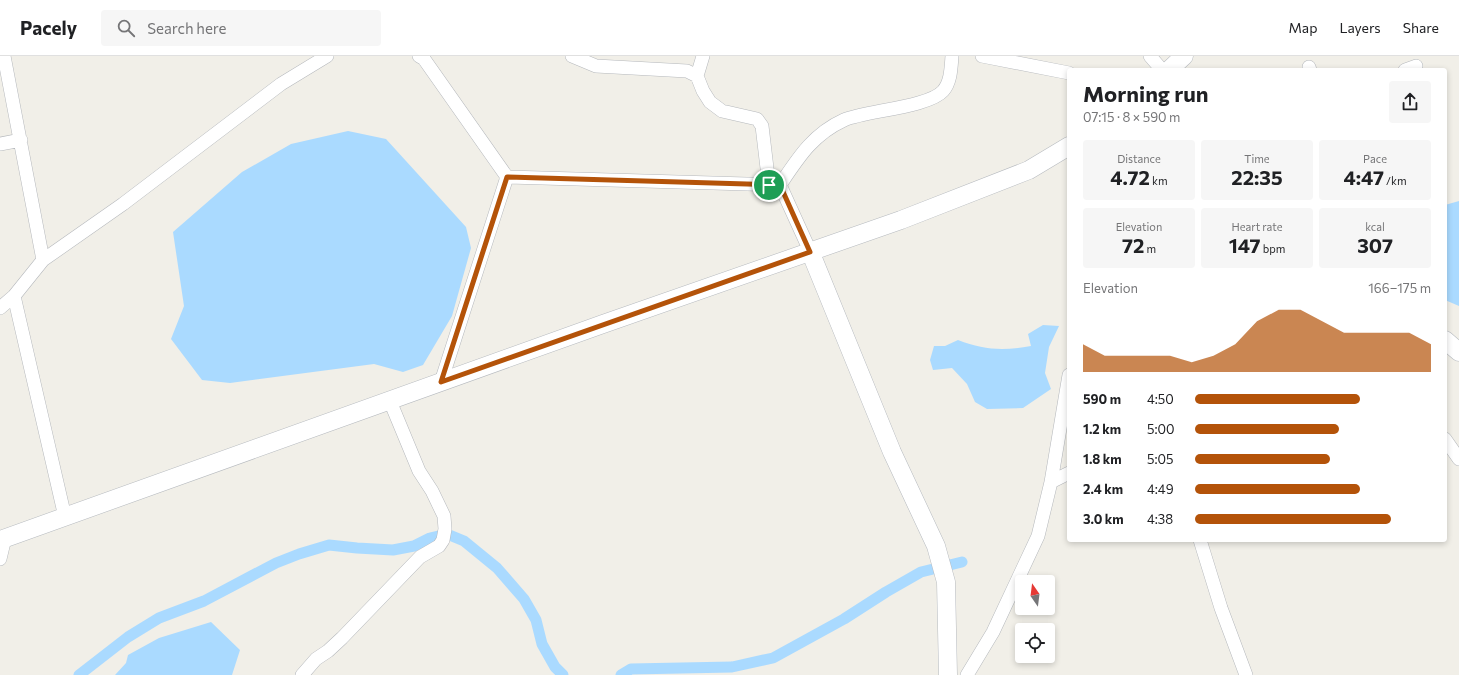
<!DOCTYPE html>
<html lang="en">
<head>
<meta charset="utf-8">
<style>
	:root { --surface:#fff; --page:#f6f6f6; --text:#202124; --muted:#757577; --line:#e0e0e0; --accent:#b45309 }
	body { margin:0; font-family:Commissioner,sans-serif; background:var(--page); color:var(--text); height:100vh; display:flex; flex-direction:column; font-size:15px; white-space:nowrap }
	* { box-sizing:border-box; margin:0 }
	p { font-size:13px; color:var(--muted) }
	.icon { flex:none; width:22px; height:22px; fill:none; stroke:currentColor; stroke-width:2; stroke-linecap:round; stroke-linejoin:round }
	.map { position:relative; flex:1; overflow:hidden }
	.sheet { position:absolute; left:1067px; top:12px; width:380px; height:474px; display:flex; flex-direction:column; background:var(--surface); border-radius:4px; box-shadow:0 2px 6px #0003 }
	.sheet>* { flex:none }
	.needle { width:26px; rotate:346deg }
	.buttons { position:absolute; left:1015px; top:519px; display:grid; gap:8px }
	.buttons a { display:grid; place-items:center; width:40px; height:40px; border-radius:4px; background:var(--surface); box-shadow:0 2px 6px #0003; font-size:20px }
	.pin { position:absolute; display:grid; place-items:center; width:34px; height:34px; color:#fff; margin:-17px; border:2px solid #fff; border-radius:50%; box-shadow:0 1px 4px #0007 }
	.round { display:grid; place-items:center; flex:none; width:42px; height:42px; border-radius:4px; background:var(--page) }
	.overview { display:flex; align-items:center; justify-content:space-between; height:68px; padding:0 16px }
	h1 { font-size:22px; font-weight:700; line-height:30px }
	.figures { display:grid; grid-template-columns:repeat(3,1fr); gap:6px; height:68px; padding:4px 16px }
	.figures div { display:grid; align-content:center; border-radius:4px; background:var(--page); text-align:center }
	.figures b { font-size:20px; font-weight:700 }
	.figures small { font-size:11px; font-weight:400 }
	.figures p { font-size:11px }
	.chart { height:112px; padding:8px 16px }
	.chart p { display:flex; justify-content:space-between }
	.chart svg { width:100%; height:72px; margin-top:4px; fill:var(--accent); opacity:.7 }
	ul { padding:0 16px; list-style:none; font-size:13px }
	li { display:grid; grid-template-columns:64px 48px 1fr; align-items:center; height:30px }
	li i { height:10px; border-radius:5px; background:var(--accent) }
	header { display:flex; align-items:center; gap:24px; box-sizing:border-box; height:56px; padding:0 20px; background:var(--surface); border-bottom:1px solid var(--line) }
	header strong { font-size:19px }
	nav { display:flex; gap:22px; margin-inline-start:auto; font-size:14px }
	.search { width:280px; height:36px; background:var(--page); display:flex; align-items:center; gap:10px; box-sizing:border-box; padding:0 14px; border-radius:4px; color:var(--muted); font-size:15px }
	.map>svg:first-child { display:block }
	.water { fill:#aadaff }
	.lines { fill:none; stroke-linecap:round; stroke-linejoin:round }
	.canal { stroke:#aadaff; stroke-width:11 }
	.street-casing { stroke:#b5b8bc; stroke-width:14 }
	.secondary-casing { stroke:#b6babf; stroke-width:19 }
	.street { stroke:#fff; stroke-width:13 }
	.secondary { stroke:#fff; stroke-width:18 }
	.route-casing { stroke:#fff; stroke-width:8 }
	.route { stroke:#b45309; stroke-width:5 }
</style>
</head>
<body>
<header>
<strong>Pacely</strong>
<div class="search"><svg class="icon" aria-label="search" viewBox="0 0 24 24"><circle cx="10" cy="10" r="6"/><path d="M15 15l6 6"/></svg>Search here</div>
<nav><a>Map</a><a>Layers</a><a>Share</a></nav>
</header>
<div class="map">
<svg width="1459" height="619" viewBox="0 0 1459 619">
	<rect width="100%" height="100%" fill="#f1efe8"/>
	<!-- water -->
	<path class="water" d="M348,75L386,83L466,171L471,192L452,260L423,309L403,316L374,308L230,327L202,324L171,283L184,250L173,176L242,116L291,88Z
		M1459,145V250L1445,244V149Z
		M1043,269L1059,270L1049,291L1045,317L1051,333L1023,352L987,353L975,346L967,328L952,312L933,314L930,304L934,290H945L958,284C984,294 1003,295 1031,290L1028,278Z
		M211,566L240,594L232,619H115L126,607L128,599L159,582Z"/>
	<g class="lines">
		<!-- canal -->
		<path class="canal" d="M79,619L128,581L159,562L204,545L276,507L299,498L329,489L357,492L393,494L414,490L430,482L447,478L464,485L497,512L524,543L536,564L542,588L555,611L563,619
			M621,619L631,613L732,611L773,602L844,563L886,536L921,516L962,506"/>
		<defs>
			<path id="street" d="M4,0L43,204L14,240L65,461
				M419,0L424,3L507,121L780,129L810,195
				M572,0L596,10L687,15L697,20L703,35L710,46L722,55L757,63L762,70L769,129
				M982,0L1069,17
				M1150,0L1162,14
				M1309,11L1310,14
				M1405,14L1416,10
				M697,20L703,0
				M0,88L21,84
				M780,129C798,102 813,78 844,64C865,55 929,51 943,35C951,26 951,12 952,0
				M43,204L123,148L281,28L327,0
				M0,252L14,240
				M441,326L507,121
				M1445,383L1459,403
				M1051,426L1069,417
				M1200,484L1221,552L1246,619
				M0,503L5,482
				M302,619L316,603L328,595L342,582L420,501L439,490L443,484L445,473L444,460L432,435L419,415L390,345
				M967,619L993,576L1038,480L1051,426L1069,319"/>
			<path id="secondary" d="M1169,14L1184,0
				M810,195L892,396L936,490L946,526L948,619
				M1445,284L1459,296
				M0,484L603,268L901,164L1029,114L1069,90"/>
		</defs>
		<!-- street casing -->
		<use href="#street" class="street-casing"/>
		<!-- secondary casing -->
		<use href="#secondary" class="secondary-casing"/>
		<!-- street -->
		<use href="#street" class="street"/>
		<!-- secondary -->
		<use href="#secondary" class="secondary"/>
	</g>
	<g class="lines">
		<defs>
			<path id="route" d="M507,121L780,129L810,196L441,326Z"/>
		</defs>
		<!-- route casing -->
		<use href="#route" class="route-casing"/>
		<!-- route -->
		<use href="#route" class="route"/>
	</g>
</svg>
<div class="buttons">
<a><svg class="needle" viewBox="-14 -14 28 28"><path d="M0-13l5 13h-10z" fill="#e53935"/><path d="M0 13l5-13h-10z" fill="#757577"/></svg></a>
<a><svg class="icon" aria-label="locate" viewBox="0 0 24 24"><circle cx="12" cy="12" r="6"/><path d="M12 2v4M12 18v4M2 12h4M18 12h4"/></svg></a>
</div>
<div class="pin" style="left:769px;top:129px;background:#1e9e55"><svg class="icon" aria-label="arrive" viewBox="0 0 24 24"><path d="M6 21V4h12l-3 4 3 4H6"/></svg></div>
<section class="sheet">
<div class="overview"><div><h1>Morning run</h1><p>07:15 · 8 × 590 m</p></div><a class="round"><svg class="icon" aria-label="share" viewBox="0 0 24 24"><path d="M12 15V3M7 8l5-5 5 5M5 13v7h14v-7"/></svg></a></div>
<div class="figures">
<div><p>Distance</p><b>4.72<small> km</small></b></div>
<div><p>Time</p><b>22:35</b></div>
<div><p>Pace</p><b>4:47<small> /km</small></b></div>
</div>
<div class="figures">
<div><p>Elevation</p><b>72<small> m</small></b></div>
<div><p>Heart rate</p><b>147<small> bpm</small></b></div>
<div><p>kcal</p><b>307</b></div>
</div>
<div class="chart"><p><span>Elevation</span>166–175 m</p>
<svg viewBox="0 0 160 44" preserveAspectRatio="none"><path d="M0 44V27L10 34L20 34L30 34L40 34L50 38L60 34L70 27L80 13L90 6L100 6L110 13L120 20L130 20L140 20L150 20L160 27V44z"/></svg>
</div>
<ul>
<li><b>590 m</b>4:50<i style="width:70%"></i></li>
<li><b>1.2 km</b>5:00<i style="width:61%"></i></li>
<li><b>1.8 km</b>5:05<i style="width:57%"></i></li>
<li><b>2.4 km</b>4:49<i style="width:70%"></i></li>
<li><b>3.0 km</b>4:38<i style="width:83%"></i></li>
</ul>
</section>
</div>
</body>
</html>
